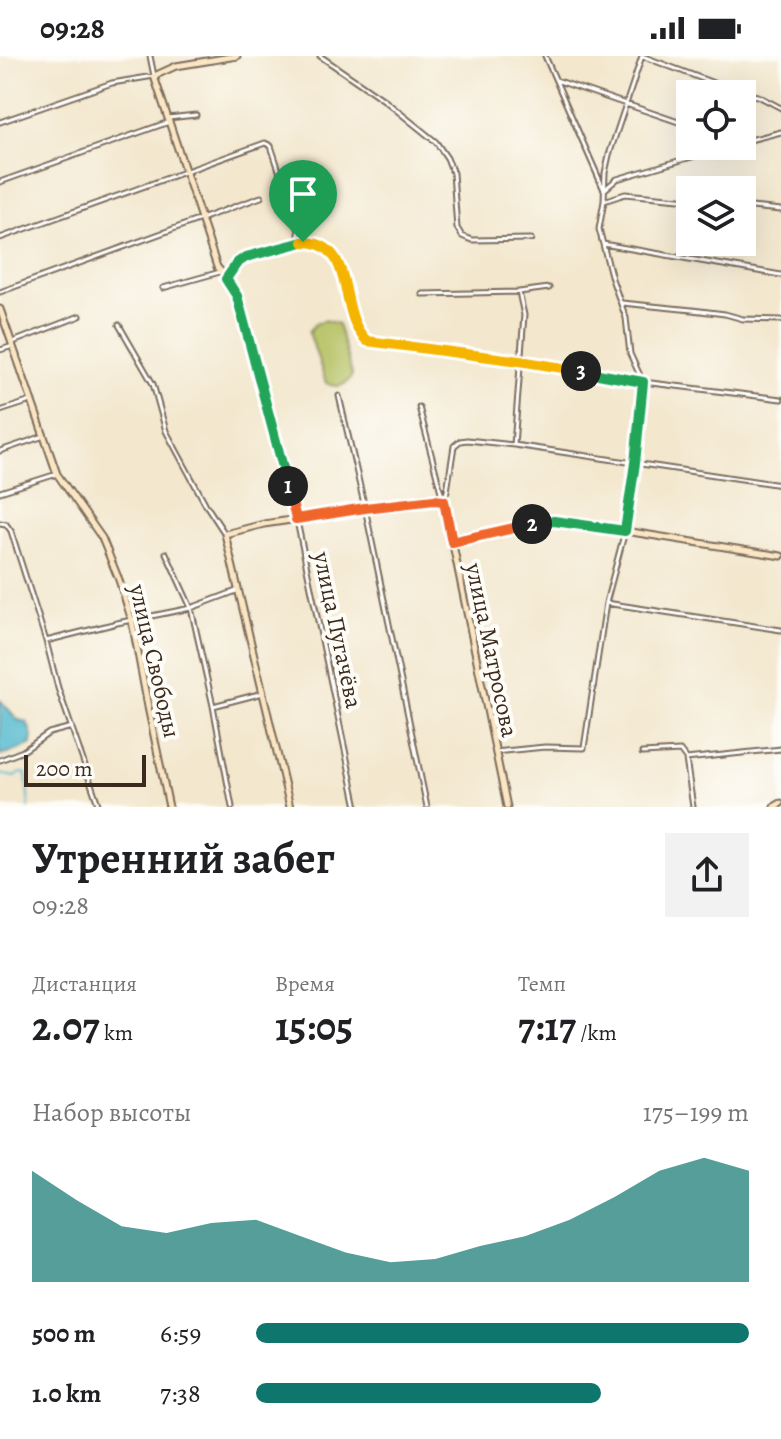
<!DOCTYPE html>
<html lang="ru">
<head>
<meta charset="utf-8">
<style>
	:root { --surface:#fff; --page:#f2f2f2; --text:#202124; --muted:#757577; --accent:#0f766e }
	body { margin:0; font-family:Alegreya,serif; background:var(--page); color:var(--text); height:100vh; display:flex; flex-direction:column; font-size:30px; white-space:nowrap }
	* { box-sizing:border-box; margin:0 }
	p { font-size:26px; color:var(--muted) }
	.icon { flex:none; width:44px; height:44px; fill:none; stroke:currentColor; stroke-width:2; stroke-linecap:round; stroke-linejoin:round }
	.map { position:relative; height:751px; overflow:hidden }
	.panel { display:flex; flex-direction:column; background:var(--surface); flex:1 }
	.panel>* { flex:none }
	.controls { position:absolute; left:676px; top:24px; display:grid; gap:16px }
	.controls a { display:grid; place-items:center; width:80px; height:80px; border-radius:0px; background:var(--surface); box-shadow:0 8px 32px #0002; font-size:40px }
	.scale { position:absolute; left:24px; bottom:20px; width:122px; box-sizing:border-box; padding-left:8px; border:4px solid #3b2a1e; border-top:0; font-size:22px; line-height:28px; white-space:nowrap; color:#3b2a1e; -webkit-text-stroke:6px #fdfcf7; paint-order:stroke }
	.pin { position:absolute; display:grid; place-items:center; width:68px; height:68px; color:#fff; margin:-82px -34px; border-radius:50% 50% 50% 0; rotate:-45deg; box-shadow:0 0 8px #0007 }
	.pin .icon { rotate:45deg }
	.km { position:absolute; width:40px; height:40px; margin:-20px; border-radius:50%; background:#222; color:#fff; font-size:22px; line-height:40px; text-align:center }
	.round { display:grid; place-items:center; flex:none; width:84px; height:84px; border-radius:0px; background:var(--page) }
	.head { display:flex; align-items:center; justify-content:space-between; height:136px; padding:0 32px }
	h1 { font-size:44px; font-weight:600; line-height:60px }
	.figures { display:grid; grid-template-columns:repeat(3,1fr); gap:12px; height:136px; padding:8px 32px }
	.figures div { display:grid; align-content:center }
	.figures b { font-size:40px; font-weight:600 }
	.figures small { font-size:22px; font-weight:400 }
	.figures p { font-size:22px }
	.chart { height:224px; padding:16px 32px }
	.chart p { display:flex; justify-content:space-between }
	.chart svg { width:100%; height:144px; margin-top:8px; fill:var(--accent); opacity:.7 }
	ul { padding:0 32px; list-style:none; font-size:26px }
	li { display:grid; grid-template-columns:128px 96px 1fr; align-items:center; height:60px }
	li i { height:20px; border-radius:10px; background:var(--accent) }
	.status { display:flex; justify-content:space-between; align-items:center; height:56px; padding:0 40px; background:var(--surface); direction:ltr }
	.status svg { height:22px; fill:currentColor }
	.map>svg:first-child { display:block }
	.pitch { fill:#b5c163; stroke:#787640; stroke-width:2 }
	.water { fill:#4fb7cd; stroke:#457076; stroke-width:2 }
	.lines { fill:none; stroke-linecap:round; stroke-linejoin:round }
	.stream { stroke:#4fb7cd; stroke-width:2 }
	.street-casing { stroke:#7b6c5b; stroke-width:7 }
	.secondary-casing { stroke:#7b6c5b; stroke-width:9 }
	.street { stroke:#fff; stroke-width:3 }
	.secondary { stroke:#fbe6c4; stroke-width:5 }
	.split-1-casing { stroke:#fff; stroke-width:16 }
	.split-2-casing { stroke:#fff; stroke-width:16 }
	.split-3-casing { stroke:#fff; stroke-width:16 }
	.split-4-casing { stroke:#fff; stroke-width:16 }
	.split-1 { stroke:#22a559; stroke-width:10 }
	.split-2 { stroke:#f0652b; stroke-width:10 }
	.split-3 { stroke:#22a559; stroke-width:10 }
	.split-4 { stroke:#f5b400; stroke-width:10 }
	.labels { text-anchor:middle; stroke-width:8; stroke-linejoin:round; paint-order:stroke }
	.street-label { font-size:24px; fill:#3b2a1e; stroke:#fdfcf7 }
</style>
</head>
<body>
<div class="status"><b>09:28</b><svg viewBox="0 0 49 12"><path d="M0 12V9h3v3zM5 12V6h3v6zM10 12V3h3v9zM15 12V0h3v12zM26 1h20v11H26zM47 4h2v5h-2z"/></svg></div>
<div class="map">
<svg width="781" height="751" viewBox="0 0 781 751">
	<rect width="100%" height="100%" fill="#fdfcf7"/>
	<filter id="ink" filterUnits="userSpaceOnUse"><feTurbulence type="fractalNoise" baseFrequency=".0125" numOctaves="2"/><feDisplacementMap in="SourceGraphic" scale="16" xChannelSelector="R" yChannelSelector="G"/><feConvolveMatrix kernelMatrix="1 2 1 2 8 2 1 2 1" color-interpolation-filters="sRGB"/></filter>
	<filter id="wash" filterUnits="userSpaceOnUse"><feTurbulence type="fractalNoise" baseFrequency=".006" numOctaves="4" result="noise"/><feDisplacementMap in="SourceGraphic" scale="32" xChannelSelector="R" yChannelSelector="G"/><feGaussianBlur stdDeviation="1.8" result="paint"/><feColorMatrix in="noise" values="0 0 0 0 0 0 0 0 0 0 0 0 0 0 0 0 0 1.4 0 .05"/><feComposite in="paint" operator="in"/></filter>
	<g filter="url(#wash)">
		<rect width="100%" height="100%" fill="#f3e7cd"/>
		<!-- pitch -->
		<path class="pitch" d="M325,264L338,268L352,319C347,330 336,333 326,327L309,276L315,268Z"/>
		<!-- water -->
		<path class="water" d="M0,644L18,664L27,666L32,679L31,688L18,694L0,699Z"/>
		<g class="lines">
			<!-- stream -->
			<path class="stream" d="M0,718L15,721L21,717L26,718L29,751"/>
		</g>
	</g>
	<g filter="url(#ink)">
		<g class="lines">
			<defs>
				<path id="street" d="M320,0L384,44L436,86L447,102L453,117L457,172L462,180L472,184L531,183
					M545,0L604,134L617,123L729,90
					M642,0L740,37L758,40L781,52
					M556,24L690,70
					M168,62L196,59
					M0,66L112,27L154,20L150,0
					M742,86L781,76
					M0,126L169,66
					M604,145L625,138L690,144
					M742,150L781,154
					M0,182L265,87L271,90L299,175V181L294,188
					M603,188L781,219
					M226,223C231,216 235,207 242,203C251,198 263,197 273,194C296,188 320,178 336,202L358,274L363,282L369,286L520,305L643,326L781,343
					M163,232L220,216
					M0,236L261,141
					M422,238L519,236L549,232
					M622,247L692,254L725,258L743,263L781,264
					M119,269L153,328L166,375L206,449L225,478
					M13,286L80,260
					M0,294L13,290
					M339,340L365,452L427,751
					M419,351L443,444
					M0,355L31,345
					M514,389L524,259L519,236
					M0,395L44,380
					M0,436L57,418
					M444,445L447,435L454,390L460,385L467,384L514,389L781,429
					M297,465L357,751
					M0,467L6,468L11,475L46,585L58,632L99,751
					M166,497L191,552L213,650L232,751
					M606,547L781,574
					M46,585L117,567L191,552L239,534
					M213,650L263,637
					M495,696L545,691L584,692L606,547L625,475L635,407L643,326L630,298L626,262L612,223L599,173L604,145L605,117L609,99L642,0
					M642,697L680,695L686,703L693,751
					M686,703L781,693
					M0,704L23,695L49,677L72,671"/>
				<path id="secondary" d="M237,0L176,10L154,20L217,211L230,226L237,240L260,320L296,463
					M0,253L57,418L102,482L119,524L132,565L148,651L169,751
					M452,486L554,465L625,475L781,500
					M290,751L225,478L264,468L427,444L444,445L507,751
					M774,751L781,747"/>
			</defs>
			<!-- street casing -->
			<use href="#street" class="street-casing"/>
			<!-- secondary casing -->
			<use href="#secondary" class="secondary-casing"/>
			<!-- street -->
			<use href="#street" class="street"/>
			<!-- secondary -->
			<use href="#secondary" class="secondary"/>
		</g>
	</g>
	<g class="lines" filter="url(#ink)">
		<defs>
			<path id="split-1" d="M288,430L237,240L226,223L237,207L246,201L303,186"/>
			<path id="split-2" d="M288,430L296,463L365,452L434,444L444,445L452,486L532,468"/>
			<path id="split-3" d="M532,468L554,465L625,475L635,407L643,326L581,315"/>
			<path id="split-4" d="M303,186C358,186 336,257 367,285L520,305L581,315"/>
		</defs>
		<!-- split-1 casing -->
		<use href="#split-1" class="split-1-casing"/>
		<!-- split-2 casing -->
		<use href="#split-2" class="split-2-casing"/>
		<!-- split-3 casing -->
		<use href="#split-3" class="split-3-casing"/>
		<!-- split-4 casing -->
		<use href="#split-4" class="split-4-casing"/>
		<!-- split-1 -->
		<use href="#split-1" class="split-1"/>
		<!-- split-2 -->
		<use href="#split-2" class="split-2"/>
		<!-- split-3 -->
		<use href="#split-3" class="split-3"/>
		<!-- split-4 -->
		<use href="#split-4" class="split-4"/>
	</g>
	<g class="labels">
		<!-- street labels -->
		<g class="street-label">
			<text transform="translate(338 574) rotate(78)" y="8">улица Пугачёва</text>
			<text transform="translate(492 594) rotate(78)" y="8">улица Матросова</text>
			<text transform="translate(155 605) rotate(77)" y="8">улица Свободы</text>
		</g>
	</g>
</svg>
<div class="controls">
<a><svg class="icon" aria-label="locate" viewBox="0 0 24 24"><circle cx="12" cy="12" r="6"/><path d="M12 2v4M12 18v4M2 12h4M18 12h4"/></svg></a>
<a><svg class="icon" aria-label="layers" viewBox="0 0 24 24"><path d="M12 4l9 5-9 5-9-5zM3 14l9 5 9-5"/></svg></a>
</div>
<div class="scale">200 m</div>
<div class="pin" style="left:303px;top:186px;background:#1e9e55"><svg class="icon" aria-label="arrive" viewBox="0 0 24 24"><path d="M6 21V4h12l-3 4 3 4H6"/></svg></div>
<b class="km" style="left:288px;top:430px">1</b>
<b class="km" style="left:532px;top:468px">2</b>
<b class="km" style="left:581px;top:315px">3</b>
</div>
<section class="panel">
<div class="head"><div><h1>Утренний забег</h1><p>09:28</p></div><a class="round"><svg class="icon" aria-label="share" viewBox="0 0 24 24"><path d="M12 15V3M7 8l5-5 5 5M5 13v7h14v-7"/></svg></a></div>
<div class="figures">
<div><p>Дистанция</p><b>2.07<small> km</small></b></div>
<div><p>Время</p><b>15:05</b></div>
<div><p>Темп</p><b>7:17<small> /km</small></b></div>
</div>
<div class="chart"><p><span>Набор высоты</span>175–199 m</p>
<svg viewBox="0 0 160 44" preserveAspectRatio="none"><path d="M0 44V10L10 19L20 27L30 29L40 26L50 25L60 30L70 35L80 38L90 37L100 33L110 30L120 25L130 18L140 10L150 6L160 10V44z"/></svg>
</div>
<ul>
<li><b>500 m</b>6:59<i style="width:100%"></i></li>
<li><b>1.0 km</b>7:38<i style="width:70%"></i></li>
</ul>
</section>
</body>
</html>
